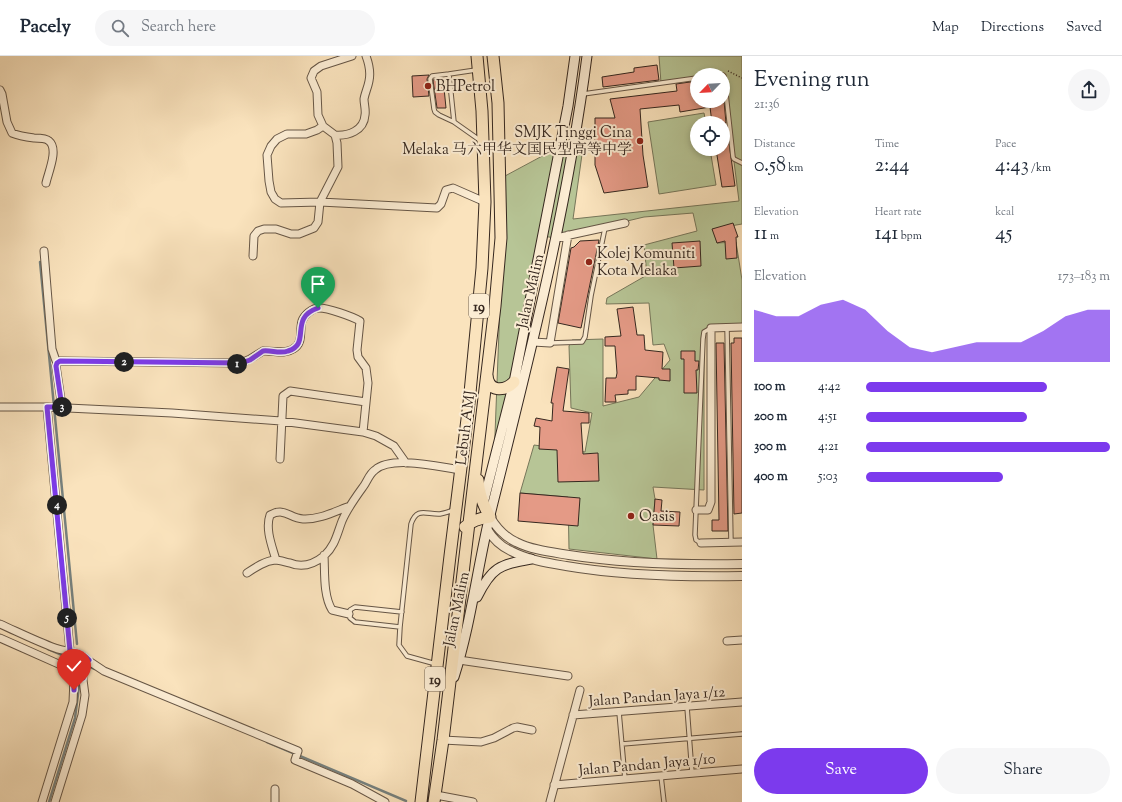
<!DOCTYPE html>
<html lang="en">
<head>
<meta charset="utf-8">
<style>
	:root { --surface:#fff; --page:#f6f6f7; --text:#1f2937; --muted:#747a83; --line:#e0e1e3; --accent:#7c3aed }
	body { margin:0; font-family:"Sorts Mill Goudy","Noto Serif SC",serif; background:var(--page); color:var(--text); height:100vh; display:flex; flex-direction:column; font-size:15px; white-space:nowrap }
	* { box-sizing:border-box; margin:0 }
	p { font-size:13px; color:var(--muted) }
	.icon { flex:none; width:22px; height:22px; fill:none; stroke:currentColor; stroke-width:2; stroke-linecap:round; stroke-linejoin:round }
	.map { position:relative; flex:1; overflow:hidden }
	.drawer { display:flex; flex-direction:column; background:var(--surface); width:380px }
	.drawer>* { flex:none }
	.needle { width:26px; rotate:245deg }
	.controls { position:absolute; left:690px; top:12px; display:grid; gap:8px }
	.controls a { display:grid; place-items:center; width:40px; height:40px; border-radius:50%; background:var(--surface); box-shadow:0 2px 6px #0003; font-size:20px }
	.pin { position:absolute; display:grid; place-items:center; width:34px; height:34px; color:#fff; margin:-41px -17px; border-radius:50% 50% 50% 0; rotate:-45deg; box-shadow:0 0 4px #0007 }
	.pin .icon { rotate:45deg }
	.km { position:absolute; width:20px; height:20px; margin:-10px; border-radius:50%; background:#222; color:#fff; font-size:11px; line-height:20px; text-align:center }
	.round { display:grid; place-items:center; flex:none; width:42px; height:42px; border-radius:21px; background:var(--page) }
	.head { display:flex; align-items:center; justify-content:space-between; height:68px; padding:0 12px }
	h1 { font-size:22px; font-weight:600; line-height:30px }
	.figures { display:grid; grid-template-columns:repeat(3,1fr); gap:6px; height:68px; padding:4px 12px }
	.figures div { display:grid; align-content:center }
	.figures b { font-size:20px; font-weight:600 }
	.figures small { font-size:11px; font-weight:400 }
	.figures p { font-size:11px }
	.chart { height:112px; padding:8px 12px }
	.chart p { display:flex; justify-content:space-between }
	.chart svg { width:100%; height:72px; margin-top:4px; fill:var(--accent); opacity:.7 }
	.action { display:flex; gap:8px; margin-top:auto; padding:8px 12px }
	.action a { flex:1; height:46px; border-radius:24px; background:var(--accent); color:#fff; font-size:16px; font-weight:600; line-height:46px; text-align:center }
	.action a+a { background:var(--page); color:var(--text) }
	ul { padding:0 12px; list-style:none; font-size:13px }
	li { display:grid; grid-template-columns:64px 48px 1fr; align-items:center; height:30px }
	li i { height:10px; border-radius:5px; background:var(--accent) }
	header { display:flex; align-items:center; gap:24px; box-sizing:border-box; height:56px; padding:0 20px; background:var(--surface); border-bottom:1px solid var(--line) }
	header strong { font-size:19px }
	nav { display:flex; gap:22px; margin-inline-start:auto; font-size:14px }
	.search { width:280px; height:36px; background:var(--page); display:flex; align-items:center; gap:10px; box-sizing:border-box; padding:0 14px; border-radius:22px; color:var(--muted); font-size:15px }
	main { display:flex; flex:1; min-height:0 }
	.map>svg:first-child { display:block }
	.green { fill:#b7c596; stroke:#76765a }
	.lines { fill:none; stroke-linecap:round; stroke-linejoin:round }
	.stream { stroke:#76807d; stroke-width:2.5 }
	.building { fill:#e49a86; stroke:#35271f }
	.service-casing { stroke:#665646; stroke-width:5.5 }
	.minor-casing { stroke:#665646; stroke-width:9 }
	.tertiary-casing { stroke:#665646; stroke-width:10 }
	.secondary-casing { stroke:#35271f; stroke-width:11 }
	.trunk-casing { stroke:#35271f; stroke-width:13 }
	.path { stroke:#35271f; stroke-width:1.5; stroke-dasharray:1 2; stroke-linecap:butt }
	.service { stroke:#fcedd4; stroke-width:3.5 }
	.minor { stroke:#fcedd4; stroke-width:7 }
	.tertiary { stroke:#fcedd4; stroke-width:8 }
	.secondary { stroke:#fcedd4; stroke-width:9 }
	.trunk { stroke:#fae3bd; stroke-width:11 }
	.route-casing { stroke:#fff; stroke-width:8 }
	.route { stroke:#7c3aed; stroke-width:5 }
	.poi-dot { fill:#8f2418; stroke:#fcedd4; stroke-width:1.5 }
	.labels { text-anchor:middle; stroke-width:4; stroke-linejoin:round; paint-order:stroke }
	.shield { fill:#fcedd4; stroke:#716255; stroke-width:1 }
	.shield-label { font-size:14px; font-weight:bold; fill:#35271f }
	.poi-label { font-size:15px; fill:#35271f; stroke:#fcedd4; text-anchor:start }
	.street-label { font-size:15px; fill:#35271f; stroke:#fcedd4 }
</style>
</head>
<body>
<header>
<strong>Pacely</strong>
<div class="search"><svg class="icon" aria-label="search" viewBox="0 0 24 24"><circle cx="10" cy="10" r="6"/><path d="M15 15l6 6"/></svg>Search here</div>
<nav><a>Map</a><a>Directions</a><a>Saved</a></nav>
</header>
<main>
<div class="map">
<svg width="742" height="746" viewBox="0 0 742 746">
	<rect width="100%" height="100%" fill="#fae3bd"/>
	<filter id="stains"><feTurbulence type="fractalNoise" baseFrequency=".005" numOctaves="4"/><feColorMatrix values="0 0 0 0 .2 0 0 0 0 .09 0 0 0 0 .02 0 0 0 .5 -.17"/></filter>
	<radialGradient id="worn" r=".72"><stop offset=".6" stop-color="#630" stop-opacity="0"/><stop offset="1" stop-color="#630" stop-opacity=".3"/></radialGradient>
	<!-- green -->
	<path class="green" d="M659,0H742V168L713,173L717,187L736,186L742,224V271L704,276V434L653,431L655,443L653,469L657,503L569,493L568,441L520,437L534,389L585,396L592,357L571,352L569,290L572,284L603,283V350L639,341L670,304L664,288L653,289L649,247L606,248L607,242L647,219L644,189L697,175L693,157L644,161L556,182L542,180L494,404L505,120L585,77L573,163L739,145L723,19H697V23L661,27Z
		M704,57L706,67H697V93H710L716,129L659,138L648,66Z"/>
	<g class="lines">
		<!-- stream -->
		<path class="stream" d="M40,206L77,588
			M48,593L95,613
			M267,686L406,745
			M49,746L75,662L79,630"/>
	</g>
	<!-- building -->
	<path class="building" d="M657,9L659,24L603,31L602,21L634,16V12Z
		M429,19L427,23L429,40L413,41L412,20Z
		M443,22L446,52H437L433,24Z
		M697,25V45H724L726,67H712L710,51L680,56L679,49L640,53L643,99L648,131L604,137L595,109V62H615L610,43L677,35L676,28Z
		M723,73H727L735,130L722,131L716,93H723Z
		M733,167L738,181H736L737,202L726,203L725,185L717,187L712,173Z
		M599,184L581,272L558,267L571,192L574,191L580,185Z
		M700,185L701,210L674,212L672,187Z
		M633,251L637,279H644L645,294L663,296L662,313H670V325L659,324V322L636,320V334H628V338L615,339L616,346H605L606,322H616L617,317L615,290H605V281L621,280L617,253Z
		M734,282H742V457L734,458L731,287H734Z
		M716,287H724L728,475H712V464H719Z
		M681,295H695V305H699L698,314H696L697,337H684V303H681Z
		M557,311L569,313L563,355L589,357V367H581L583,398L598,397L599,425L558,426L557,394L539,393L540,371L534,370L536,362L552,365L553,347H551Z
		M520,437L580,442L578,470L518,465Z
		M655,443L662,444L661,455L680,456L679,470L653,469Z"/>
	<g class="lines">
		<defs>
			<path id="service" d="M476,14L449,18L454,66L481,85
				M449,18L432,20L430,23L434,53L435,56L439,59L454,66
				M720,19H723L724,20L733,101L734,103L742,107
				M583,38L697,22
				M727,272L731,486
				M550,287L582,286L585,281L591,240L605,172
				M701,487L696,484L695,479L703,283L704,276L711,272
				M400,571L355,566L350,562V554L355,551L402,556
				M436,608L407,600L399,589L400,571L411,468C417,450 427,459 440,458C445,457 449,456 453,454
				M687,651L692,717
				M619,656L625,723
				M622,688L742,678
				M661,720L664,746"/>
			<path id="minor" d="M0,34L2,38L7,66L12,77C19,80 26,81 34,82C39,82 46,82 49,85C59,93 48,117 46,127
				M323,70L317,74L306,78H287L277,83L271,90L267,99L269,125L271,136L275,143L281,147L320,146L437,152L441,148L446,134L453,132L485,146
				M335,79C348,80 364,75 365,59C366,54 364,48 364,43C365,37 368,31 369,25C371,16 369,8 366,0
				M556,182L625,167
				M44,195L52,293L55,302L57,307
				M253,200L254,180L258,175L264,173H276L291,178H299L314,172L318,166L320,146L338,111L337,87L335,79L323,70L318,59L317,36L311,22L314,15L321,10L352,0
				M533,286L550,287L568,179
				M0,351H47L70,595
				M47,351L172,357L281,365L363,376L376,380L394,390L406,407
				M62,351L56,310L57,307L60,305L241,307L250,303L263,295C273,294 284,299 293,293C304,287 299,275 302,265C304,259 312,252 319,252C328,252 351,260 360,265L357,294L358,301L366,312L368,327L363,376
				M280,403L283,340L290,335L366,346
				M696,454H708L711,446V272L742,271
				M701,487L742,486
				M324,499C325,516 323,539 332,554L349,558
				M276,504C272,490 265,473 270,459C285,451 289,462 303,463C319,464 336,455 350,450
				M247,517C256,511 265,505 275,504C280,504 285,506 290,507C302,512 314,508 324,500C335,490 337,478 342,465C347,453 355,442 363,431C367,426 369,418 375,414C392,399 439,411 461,414
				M0,568C18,576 36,585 55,592C68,597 78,594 89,605
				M0,582L63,610L70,615L74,623L73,646L42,746
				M727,585L742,584
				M459,604L568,620
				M573,659L742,646
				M443,684L481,686L494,682L513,672L517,671L532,674
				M554,729L742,713
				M436,739L473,746
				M55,746L82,659L85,639L82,616L84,607L89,605L104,615L298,695L295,704L352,728L385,746
				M275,746V733
				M550,746L580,634"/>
			<path id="tertiary" d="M490,461C496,471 505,481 516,486C532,494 551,496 569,499C626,508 684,509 742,508
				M487,473C493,483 500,490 511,495C528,504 548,507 566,510C624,520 684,521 742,520"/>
			<path id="secondary" d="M483,448L514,326L568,50L575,0
				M477,541C492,511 499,509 531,503
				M454,621C471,568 477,513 490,459C528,307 567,155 587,0"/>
			<path id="trunk" d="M487,319C488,336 504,336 514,326
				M465,471C472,464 481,462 490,461C483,449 479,438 478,424
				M421,746L450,500L469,347L482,212L485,146L482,55L477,0
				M434,746L443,684L495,250L501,182L498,47L493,0"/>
		</defs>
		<!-- service casing -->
		<use href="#service" class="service-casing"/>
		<!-- minor casing -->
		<use href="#minor" class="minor-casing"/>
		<!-- tertiary casing -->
		<use href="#tertiary" class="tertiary-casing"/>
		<!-- secondary casing -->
		<use href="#secondary" class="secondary-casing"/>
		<!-- trunk casing -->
		<use href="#trunk" class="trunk-casing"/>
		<!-- path -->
		<path class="path" d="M728,15L742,22"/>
		<!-- service -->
		<use href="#service" class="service"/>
		<!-- minor -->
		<use href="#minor" class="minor"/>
		<!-- tertiary -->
		<use href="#tertiary" class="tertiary"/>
		<!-- secondary -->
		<use href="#secondary" class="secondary"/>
		<!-- trunk -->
		<use href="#trunk" class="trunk"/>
	</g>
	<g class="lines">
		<defs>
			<path id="route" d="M74,634V623L83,622L82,616L84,607L89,604C84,599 78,596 70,595L47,351H62L56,310L57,307L60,305L241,307L250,304L263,295C271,294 280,298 288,295C312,288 288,262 318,252"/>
		</defs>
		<!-- route casing -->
		<use href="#route" class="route-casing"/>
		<!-- route -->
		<use href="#route" class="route"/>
	</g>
	<!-- markers -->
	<g class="poi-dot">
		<circle cx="428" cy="30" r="4"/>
		<circle cx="640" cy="85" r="4"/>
		<circle cx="589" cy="206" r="4"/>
		<circle cx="631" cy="460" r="4"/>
	</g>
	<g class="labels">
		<!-- shield labels -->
		<g class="shield">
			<rect x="469" y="238" width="20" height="24" rx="3"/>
			<rect x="425" y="611" width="20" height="24" rx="3"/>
		</g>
		<g class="shield-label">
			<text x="479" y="255">19</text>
			<text x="435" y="628">19</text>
		</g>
		<!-- poi labels -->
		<g class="poi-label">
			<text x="436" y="35">BHPetrol</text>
			<text x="632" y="81" text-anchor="end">SMJK Tinggi Cina<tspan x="632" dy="17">Melaka 马六甲华文国民型高等中学</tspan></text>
			<text x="597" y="202">Kolej Komuniti<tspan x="597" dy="17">Kota Melaka</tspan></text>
			<text x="639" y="465">Oasis</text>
		</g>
		<!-- street labels -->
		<g class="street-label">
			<text transform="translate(530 235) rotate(-77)" y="5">Jalan Malim</text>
			<text transform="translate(465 372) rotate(-83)" y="5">Lebuh AMJ</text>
			<text transform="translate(456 553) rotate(-78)" y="5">Jalan Malim</text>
			<text transform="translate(657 640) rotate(-4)" y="5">Jalan Pandan Jaya 1/12</text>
			<text transform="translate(647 708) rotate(-5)" y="5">Jalan Pandan Jaya 1/10</text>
		</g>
	</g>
	<rect width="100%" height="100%" filter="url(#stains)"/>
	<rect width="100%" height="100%" fill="url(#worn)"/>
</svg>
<div class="controls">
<a><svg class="needle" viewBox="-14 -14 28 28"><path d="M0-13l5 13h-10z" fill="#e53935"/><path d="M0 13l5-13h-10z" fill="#747a83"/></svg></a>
<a><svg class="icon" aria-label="locate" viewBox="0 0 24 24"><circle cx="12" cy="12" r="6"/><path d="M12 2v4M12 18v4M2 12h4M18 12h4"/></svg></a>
</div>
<div class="pin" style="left:318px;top:252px;background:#1e9e55"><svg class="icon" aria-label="arrive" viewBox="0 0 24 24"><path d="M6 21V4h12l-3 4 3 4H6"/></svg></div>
<div class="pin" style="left:74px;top:634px;background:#d93025"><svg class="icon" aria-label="check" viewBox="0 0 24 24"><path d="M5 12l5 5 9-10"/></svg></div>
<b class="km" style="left:237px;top:308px">1</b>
<b class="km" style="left:124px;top:306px">2</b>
<b class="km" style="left:62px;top:351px">3</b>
<b class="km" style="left:57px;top:449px">4</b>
<b class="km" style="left:67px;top:562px">5</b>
</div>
<section class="drawer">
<div class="head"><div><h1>Evening run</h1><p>21:36</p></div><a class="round"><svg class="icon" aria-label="share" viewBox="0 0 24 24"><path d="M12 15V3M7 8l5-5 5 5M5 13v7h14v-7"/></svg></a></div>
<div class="figures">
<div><p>Distance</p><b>0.58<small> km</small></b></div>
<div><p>Time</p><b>2:44</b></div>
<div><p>Pace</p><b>4:43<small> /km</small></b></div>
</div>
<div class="figures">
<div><p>Elevation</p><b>11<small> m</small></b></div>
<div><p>Heart rate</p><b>141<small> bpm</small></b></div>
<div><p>kcal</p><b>45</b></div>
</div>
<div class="chart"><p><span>Elevation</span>173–183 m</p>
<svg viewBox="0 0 160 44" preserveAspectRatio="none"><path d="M0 44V12L10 16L20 16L30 9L40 6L50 12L60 25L70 35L80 38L90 35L100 32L110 32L120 32L130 25L140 16L150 12L160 12V44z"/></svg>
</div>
<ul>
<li><b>100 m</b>4:42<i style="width:74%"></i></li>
<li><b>200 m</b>4:51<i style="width:66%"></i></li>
<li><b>300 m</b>4:21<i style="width:100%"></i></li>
<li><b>400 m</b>5:03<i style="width:56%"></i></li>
</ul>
<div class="action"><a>Save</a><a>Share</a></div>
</section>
</main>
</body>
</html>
